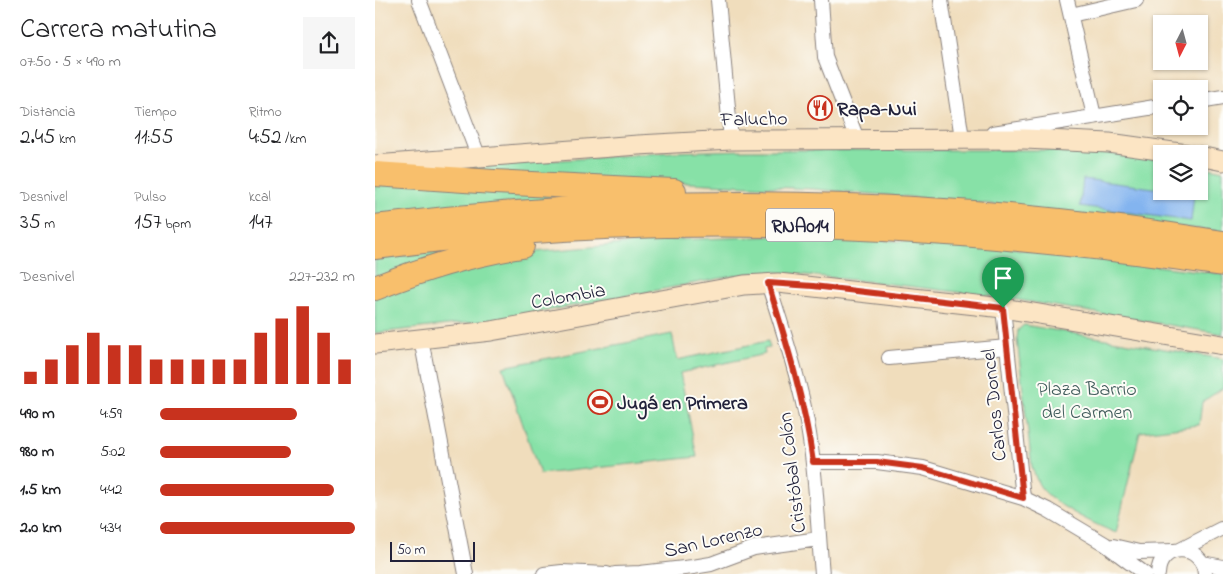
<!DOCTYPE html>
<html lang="es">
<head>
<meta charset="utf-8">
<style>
	:root { --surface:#fff; --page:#f6f6f6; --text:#202124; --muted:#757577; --accent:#c8321e }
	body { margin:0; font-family:"Indie Flower",sans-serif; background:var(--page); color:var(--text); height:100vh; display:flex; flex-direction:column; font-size:19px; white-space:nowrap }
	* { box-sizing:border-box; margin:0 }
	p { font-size:16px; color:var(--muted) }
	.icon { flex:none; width:28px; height:28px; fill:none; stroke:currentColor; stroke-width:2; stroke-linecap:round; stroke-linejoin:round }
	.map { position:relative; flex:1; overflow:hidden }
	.side { display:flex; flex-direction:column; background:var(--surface); width:375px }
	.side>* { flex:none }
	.needle { width:32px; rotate:186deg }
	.buttons { position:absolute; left:778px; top:15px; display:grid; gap:10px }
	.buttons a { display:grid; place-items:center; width:55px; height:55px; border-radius:0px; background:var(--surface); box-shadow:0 1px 4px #0004; font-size:25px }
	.scale { position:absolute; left:15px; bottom:12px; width:85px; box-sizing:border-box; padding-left:5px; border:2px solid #22223b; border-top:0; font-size:14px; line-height:18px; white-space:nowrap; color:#22223b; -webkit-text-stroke:4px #fdfcf7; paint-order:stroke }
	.pin { position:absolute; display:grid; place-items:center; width:42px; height:42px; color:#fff; margin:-51px -21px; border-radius:50% 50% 50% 0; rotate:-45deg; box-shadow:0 0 5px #0007 }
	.pin .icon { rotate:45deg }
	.round { display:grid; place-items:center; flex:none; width:52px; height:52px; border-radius:0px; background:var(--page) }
	.headline { display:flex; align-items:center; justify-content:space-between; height:85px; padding:0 20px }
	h1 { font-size:28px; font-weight:600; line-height:38px }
	.metrics { display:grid; grid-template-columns:repeat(3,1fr); gap:8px; height:85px; padding:5px 20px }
	.metrics div { display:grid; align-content:center }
	.metrics b { font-size:21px; font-weight:600 }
	.metrics small { font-size:14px; font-weight:400 }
	.metrics p { font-size:14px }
	.chart { height:140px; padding:10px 20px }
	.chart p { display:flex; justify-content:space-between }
	.chart svg { width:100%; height:90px; margin-top:5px; stroke:var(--accent); stroke-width:6 }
	ul { padding:0 20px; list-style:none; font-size:16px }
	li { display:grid; grid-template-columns:80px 60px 1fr; align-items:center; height:38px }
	li i { height:12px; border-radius:6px; background:var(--accent) }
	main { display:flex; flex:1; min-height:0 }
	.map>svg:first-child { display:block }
	.green { fill:#87e1a7; stroke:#548271 }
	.water { fill:#83b4ef; stroke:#526b95 }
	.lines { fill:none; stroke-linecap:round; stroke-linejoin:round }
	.street-casing { stroke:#89807c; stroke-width:16 }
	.secondary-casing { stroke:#89807c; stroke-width:21 }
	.highway-casing { stroke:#89807c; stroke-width:26 }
	.street { stroke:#fff; stroke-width:14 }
	.secondary { stroke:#fce5c4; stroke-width:19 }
	.highway { stroke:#f8bf6c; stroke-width:24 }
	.route-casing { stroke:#fff; stroke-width:10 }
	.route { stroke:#c8321e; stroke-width:6 }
	.labels { text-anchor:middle; stroke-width:4; stroke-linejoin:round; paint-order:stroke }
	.shield { fill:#fdfcf7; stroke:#646373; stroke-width:1 }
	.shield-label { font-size:19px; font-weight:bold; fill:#22223b }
	.poi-label { font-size:20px; font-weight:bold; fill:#22223b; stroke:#fdfcf7; text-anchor:start }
	.street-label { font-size:20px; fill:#22223b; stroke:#fdfcf7 }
	.park-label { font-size:20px; fill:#405b5b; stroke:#fdfcf7 }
</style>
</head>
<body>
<main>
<section class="side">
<div class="headline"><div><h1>Carrera matutina</h1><p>07:50 · 5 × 490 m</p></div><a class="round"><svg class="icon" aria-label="share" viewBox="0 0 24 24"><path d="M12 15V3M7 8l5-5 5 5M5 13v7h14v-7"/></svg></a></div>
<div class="metrics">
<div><p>Distancia</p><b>2.45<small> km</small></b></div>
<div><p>Tiempo</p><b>11:55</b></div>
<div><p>Ritmo</p><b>4:52<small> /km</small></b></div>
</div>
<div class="metrics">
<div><p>Desnivel</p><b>35<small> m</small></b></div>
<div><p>Pulso</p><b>157<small> bpm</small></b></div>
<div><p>kcal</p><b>147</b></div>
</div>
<div class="chart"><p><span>Desnivel</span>227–232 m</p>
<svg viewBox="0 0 160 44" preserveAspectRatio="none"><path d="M5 44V38M15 44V32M25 44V25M35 44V19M45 44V25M55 44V25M65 44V32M75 44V32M85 44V32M95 44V32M105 44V32M115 44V19M125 44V12M135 44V6M145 44V19M155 44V32"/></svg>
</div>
<ul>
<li><b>490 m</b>4:59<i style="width:70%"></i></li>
<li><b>980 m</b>5:02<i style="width:67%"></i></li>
<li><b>1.5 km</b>4:42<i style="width:89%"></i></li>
<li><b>2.0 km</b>4:34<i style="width:100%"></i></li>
</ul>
</section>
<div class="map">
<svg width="848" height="574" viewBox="0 0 848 574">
	<rect width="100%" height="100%" fill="#fdfcf7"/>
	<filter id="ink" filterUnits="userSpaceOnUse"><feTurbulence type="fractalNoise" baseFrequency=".02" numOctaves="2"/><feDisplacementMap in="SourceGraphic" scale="10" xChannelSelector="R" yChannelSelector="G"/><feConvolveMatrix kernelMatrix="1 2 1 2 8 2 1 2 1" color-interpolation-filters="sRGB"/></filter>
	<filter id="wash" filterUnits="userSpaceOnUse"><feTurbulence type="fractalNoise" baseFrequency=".0096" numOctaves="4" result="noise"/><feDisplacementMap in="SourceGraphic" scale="20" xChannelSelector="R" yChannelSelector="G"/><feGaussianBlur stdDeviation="1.12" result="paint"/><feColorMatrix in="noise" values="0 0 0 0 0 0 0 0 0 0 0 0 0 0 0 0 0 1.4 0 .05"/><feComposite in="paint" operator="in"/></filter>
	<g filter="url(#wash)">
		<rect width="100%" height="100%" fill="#f0ddbc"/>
		<!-- green -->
		<path class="green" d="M371,150H664L723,152L786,160V191H824V166L848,171V232L606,203L438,189L47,170L298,152Z
			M0,179L237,194L0,215Z
			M408,236L611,245L848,274V334L632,298L499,282L402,272H383L358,276L127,319L0,333V297L134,257L159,252L296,240Z
			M81,248L0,283V259Z
			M649,325L848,359V388L827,402L824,425L765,432L741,533C719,524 683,507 667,489C662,483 660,475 657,467L642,339L643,330Z
			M297,334L302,360L393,341L395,348L389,349L390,354L305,373L322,457L165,474L128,367Z"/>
		<!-- water -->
		<path class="water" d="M708,179L786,189V191L819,194L816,221L705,206Z"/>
	</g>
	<g filter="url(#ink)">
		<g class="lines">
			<defs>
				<path id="street" d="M44,0L104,158
					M343,0L356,140
					M446,0L450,57L482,139
					M566,0L587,138L596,137
					M692,0L719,116
					M696,15L761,0
					M824,101L848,97
					M618,133L786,106
					M393,283C406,324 420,365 429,407C441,462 442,518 447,574
					M628,308L648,498
					M46,339L91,574
					M514,358L632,347
					M438,462H502L548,468L648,498L673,510L730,544L770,574
					M738,546L764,552L799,551
					M805,550L846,529
					M827,563L848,567
					M169,574L187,572L232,574
					M240,574L265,573L318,567L336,564L379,548L444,539
					M783,574C784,542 828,543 830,574"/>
				<path id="secondary" d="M824,156L848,161
					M0,165L263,145L356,140L650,139L734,143L812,154
					M0,344L116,331L369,285L403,283L628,308L848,345"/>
				<path id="highway" d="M0,174L119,182L299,191
					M0,227C281,192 569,197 848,243
					M0,247C281,209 568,222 848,264
					M0,288C47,269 97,254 147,246"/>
			</defs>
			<!-- street casing -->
			<use href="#street" class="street-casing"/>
			<!-- secondary casing -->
			<use href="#secondary" class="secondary-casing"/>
			<!-- highway casing -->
			<use href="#highway" class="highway-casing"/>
			<!-- street -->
			<use href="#street" class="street"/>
			<!-- secondary -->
			<use href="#secondary" class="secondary"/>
			<!-- highway -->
			<use href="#highway" class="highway"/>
		</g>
	</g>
	<g class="lines" filter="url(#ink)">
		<defs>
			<path id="route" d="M393,283L438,286L628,308L648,498L548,468L502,462H438C429,399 412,344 393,283Z"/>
		</defs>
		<!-- route casing -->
		<use href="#route" class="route-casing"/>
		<!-- route -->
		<use href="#route" class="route"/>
	</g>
	<!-- icons -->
	<defs>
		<symbol id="restaurant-ring" viewBox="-11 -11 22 22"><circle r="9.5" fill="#fdfcf7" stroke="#c8321e" stroke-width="1.5"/><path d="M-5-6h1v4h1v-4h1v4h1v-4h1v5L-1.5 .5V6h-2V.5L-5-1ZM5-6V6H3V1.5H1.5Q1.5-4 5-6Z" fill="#c8321e"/></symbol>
		<symbol id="stadium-ring" viewBox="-11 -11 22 22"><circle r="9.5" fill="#fdfcf7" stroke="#c8321e" stroke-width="1.5"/><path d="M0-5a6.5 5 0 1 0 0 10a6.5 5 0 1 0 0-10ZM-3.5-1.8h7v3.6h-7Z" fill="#c8321e"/></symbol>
	</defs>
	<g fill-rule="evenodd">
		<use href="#restaurant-ring" x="431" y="94" width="28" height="28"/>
		<use href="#stadium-ring" x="211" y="388" width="28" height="28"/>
	</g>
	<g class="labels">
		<!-- shield labels -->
		<rect class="shield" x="391" y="208.5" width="68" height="33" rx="4"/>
		<g class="shield-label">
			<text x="425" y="232">RNA014</text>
		</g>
		<!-- poi labels -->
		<g class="poi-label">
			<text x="462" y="115">Rapa-Nui</text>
			<text x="242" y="409">Jugá en Primera</text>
		</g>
		<!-- street labels -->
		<g class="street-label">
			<text transform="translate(379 118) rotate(-1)" y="7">Falucho</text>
			<text transform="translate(193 295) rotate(-10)" y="7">Colombia</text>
			<text transform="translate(618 405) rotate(-96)" y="7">Carlos Doncel</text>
			<text transform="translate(416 473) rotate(-97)" y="7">Cristóbal Colón</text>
			<text transform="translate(338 539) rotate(-13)" y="7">San Lorenzo</text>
		</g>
		<!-- park labels -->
		<g class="park-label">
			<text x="712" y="395">Plaza Barrio<tspan x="712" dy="23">del Carmen</tspan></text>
		</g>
	</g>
</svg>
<div class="buttons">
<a><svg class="needle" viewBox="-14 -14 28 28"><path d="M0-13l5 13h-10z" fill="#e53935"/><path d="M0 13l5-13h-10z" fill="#757577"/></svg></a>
<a><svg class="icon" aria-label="locate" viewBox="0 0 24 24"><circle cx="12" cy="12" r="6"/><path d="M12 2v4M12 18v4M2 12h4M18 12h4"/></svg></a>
<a><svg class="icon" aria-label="layers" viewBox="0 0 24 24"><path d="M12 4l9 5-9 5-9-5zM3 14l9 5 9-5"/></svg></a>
</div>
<div class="scale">50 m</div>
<div class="pin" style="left:628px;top:308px;background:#1e9e55"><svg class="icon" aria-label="arrive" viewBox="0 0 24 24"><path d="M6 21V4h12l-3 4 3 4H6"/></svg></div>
</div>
</main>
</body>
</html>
